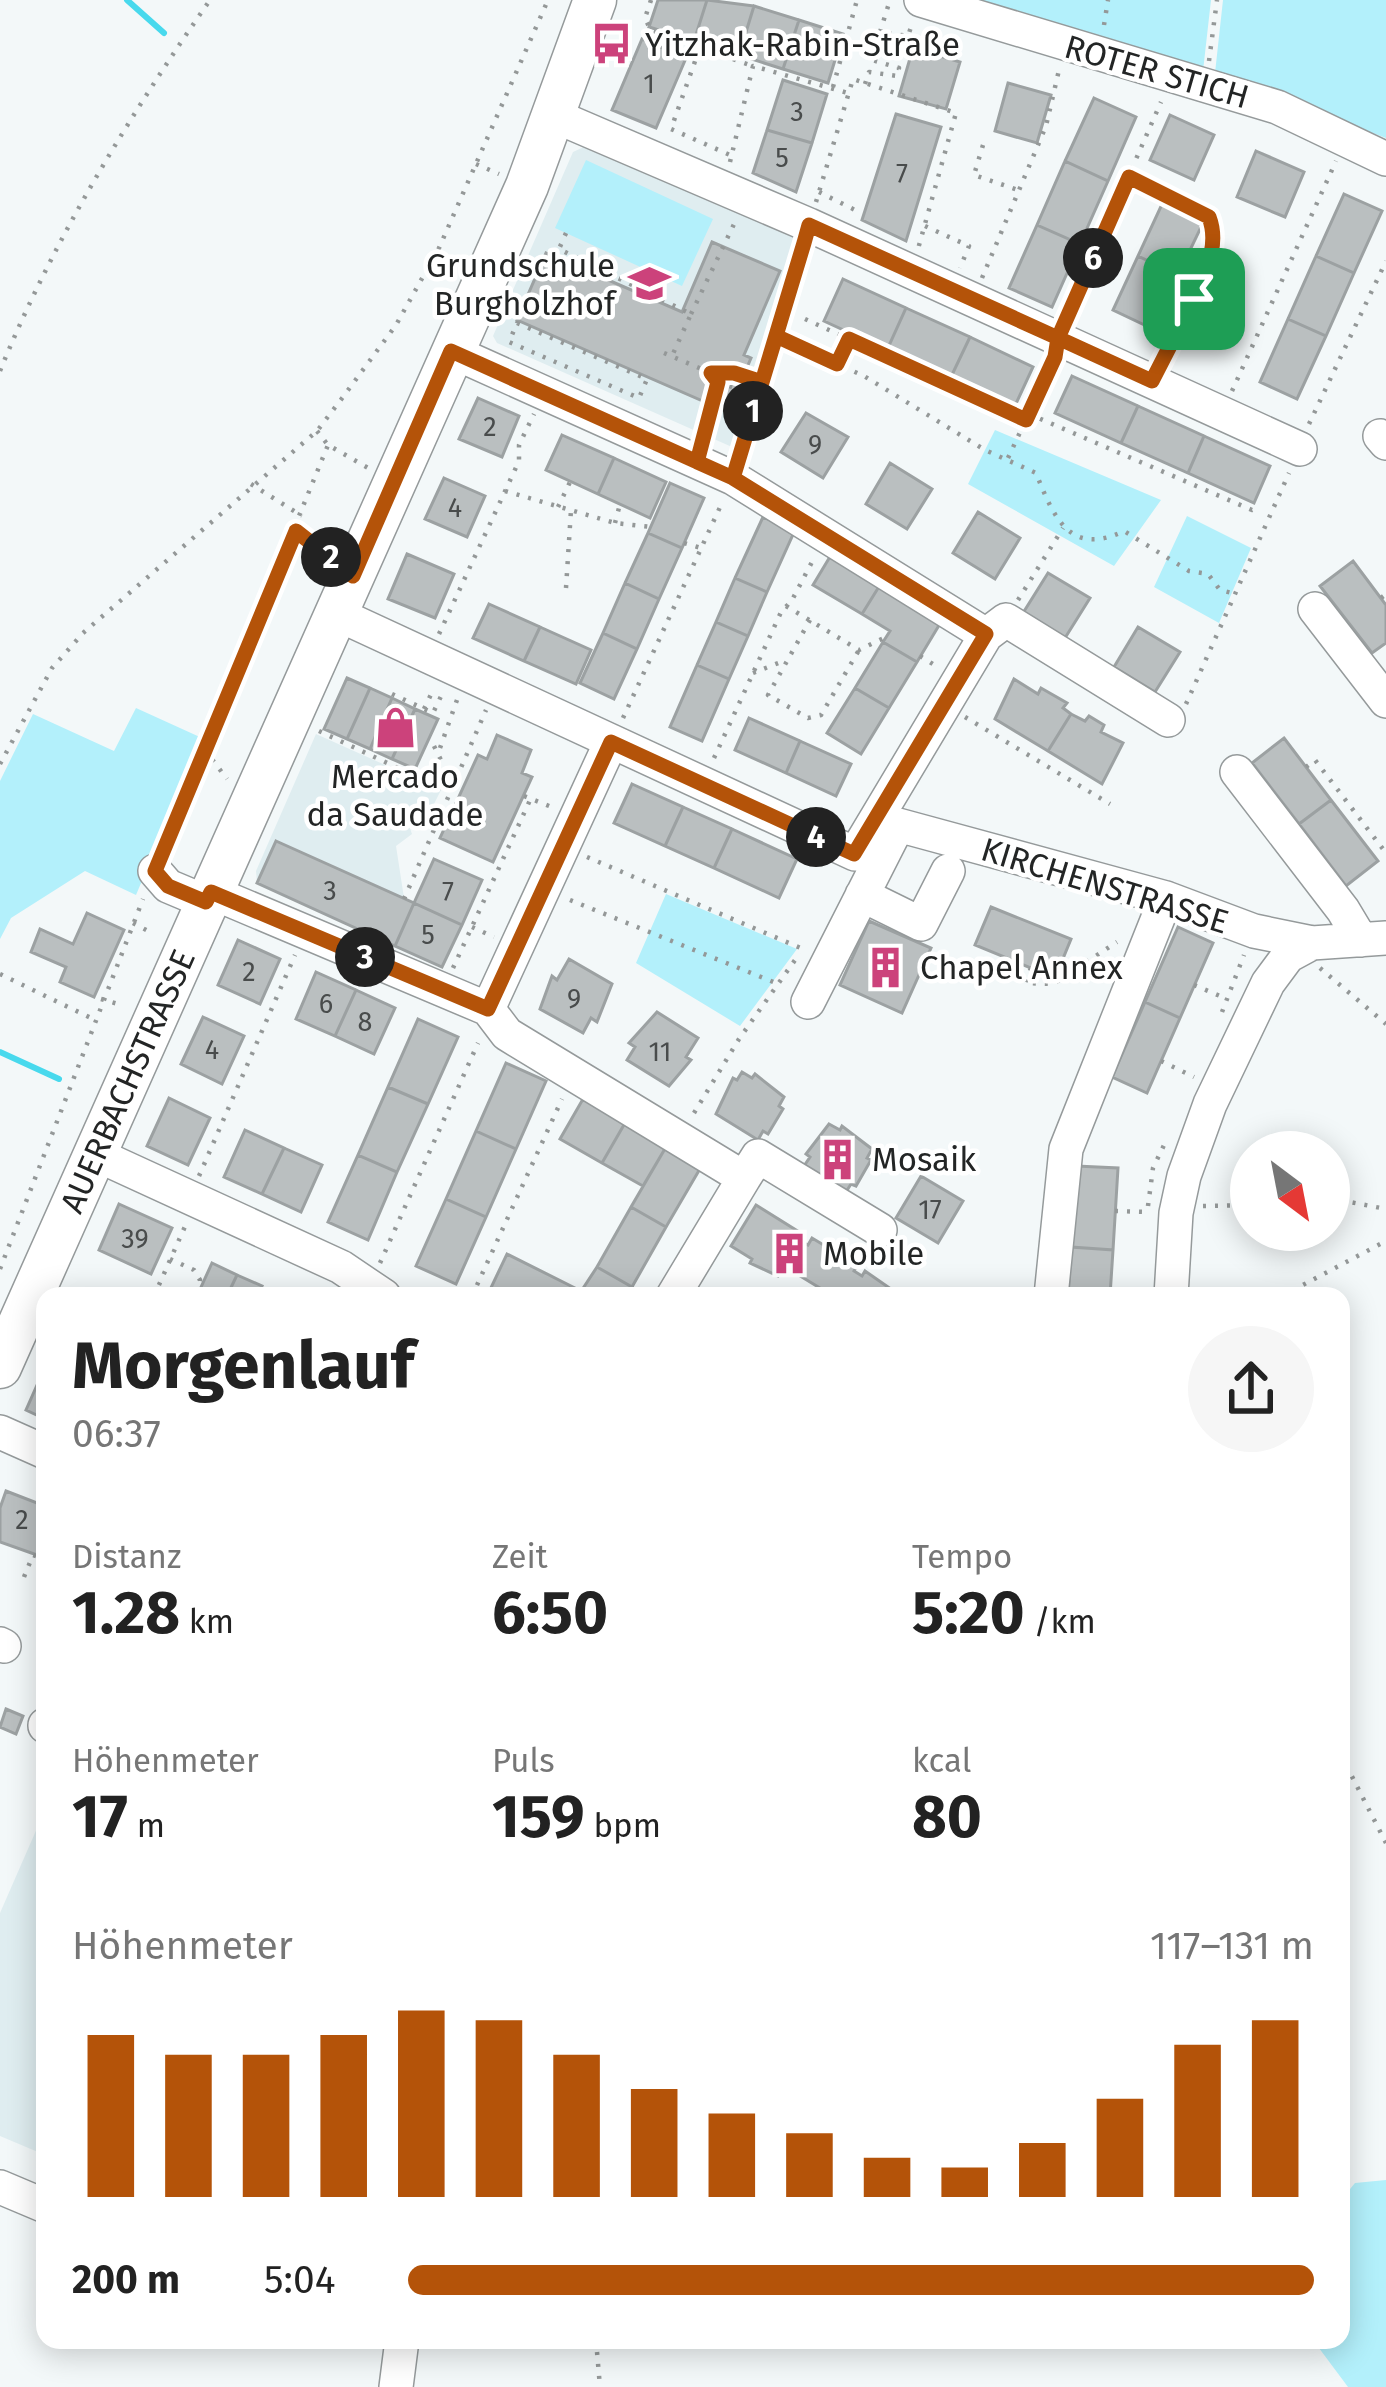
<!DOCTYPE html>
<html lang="de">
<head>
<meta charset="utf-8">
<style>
	:root { --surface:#fff; --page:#f6f6f6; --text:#222; --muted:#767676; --accent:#b45309 }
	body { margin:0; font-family:"Fira Sans",sans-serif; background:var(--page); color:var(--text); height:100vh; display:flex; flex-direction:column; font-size:45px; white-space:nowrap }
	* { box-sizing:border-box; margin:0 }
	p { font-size:39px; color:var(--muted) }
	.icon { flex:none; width:66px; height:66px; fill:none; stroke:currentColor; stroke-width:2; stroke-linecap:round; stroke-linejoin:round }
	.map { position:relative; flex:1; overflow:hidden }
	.side { position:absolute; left:36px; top:1287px; width:1314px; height:1062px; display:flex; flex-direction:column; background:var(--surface); border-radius:24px; box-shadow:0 6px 30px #0003 }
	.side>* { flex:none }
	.needle { width:78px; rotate:148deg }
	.tools { position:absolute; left:1230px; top:1131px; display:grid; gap:24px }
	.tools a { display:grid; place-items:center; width:120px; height:120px; border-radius:50%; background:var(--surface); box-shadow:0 6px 30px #0003; font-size:60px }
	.pin { position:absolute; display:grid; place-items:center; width:102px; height:102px; color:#fff; margin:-51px; border-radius:24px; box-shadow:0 6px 18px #0006 }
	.km { position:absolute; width:60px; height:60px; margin:-30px; border-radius:50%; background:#222; color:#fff; font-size:33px; line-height:60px; text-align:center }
	.round { display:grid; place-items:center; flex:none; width:126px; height:126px; border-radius:63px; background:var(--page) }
	.summary { display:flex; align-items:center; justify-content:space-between; height:204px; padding:0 36px }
	h1 { font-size:66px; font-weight:700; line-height:90px }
	.metrics { display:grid; grid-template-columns:repeat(3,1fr); gap:18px; height:204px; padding:12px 36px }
	.metrics div { display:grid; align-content:center }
	.metrics b { font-size:60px; font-weight:700 }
	.metrics small { font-size:33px; font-weight:400 }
	.metrics p { font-size:33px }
	.chart { height:336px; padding:24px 36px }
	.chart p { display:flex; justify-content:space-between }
	.chart svg { width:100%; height:216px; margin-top:12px; stroke:var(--accent); stroke-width:6 }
	ul { padding:0 36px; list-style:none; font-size:39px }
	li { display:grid; grid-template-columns:192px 144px 1fr; align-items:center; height:90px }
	li i { height:30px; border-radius:15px; background:var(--accent) }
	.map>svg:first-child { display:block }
	.built { fill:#dfedf0 }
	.green { fill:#b3f0fb }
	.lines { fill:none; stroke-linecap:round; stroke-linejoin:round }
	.stream { stroke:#48d9ed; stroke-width:6 }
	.building { fill:#babfc0; stroke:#9ca1a2; stroke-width:3 }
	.minor-casing { stroke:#959a9b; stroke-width:36 }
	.major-casing { stroke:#959a9b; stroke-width:45 }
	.path { stroke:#949898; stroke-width:4.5; stroke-dasharray:3 9; stroke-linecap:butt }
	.minor { stroke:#fff; stroke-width:33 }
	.major { stroke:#fff; stroke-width:42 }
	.route-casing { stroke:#fff; stroke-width:24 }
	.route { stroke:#b45309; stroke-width:15 }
	.labels { text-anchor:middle; stroke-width:9; stroke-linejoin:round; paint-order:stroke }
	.number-label { font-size:27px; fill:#494c4c }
	.poi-label { font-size:33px; fill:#232525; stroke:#fff; text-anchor:start }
	.street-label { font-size:33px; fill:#232525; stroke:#fff }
</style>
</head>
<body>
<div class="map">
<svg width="1386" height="2387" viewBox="0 0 1386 2387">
	<rect width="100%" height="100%" fill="#f3f8f9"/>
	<!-- built -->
	<path class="built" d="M588,145L799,239L732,447L497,343L493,336L573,152Z
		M316,734L441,790L429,814L406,817L412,834L396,846L404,898L414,903L395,946L257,883L256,871Z
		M45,1810V2155L0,2136V1913Z"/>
	<!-- green -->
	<path class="green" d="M963,0H1211L1203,71Z
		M1223,0H1386V138L1215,73Z
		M586,160L713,219L682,286L555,228Z
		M995,430L1161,500L1114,566L968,484Z
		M1187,516L1251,548L1219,623L1154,587Z
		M136,708L202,738L136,895L85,871L11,918L0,939V781L33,714L114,751Z
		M666,894L797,949L740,1026L636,963Z
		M1386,2180V2387H1348L1313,2340H1341V2200L1355,2183Z"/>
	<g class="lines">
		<!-- stream -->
		<path class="stream" d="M127,0L164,33
			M0,1052L59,1079"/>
	</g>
	<!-- building -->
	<path class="building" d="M658,0H707L694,41L649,27Z
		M707,0L754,6L739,55L694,41Z
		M754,6L799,20L783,69L739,55Z
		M799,20L843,34L828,83L783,69Z
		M642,39L686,58L656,128L612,110Z
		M913,48L960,62L946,109L899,96Z
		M783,80L827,94L812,143L767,130Z
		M1008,83L1051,95L1037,143L995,131Z
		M1094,98L1136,117L1108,181L1065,161Z
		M896,114L941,127L906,241L862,220Z
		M1170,115L1214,135L1194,180L1150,160Z
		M767,130L812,143L796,192L753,173Z
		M1256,151L1304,172L1285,217L1237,197Z
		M1065,161L1108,181L1080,244L1037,225Z
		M1344,194L1382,211L1354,273L1316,256Z
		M1163,202L1204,221L1178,275L1138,256Z
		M1037,225L1080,244L1052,307L1009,288Z
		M712,242L780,271L744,355L751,358L728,412L517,320L546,253L682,312Z
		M1138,256L1178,275L1153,329L1113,310Z
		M1316,256L1354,273L1326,336L1288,319Z
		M843,279L906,308L887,350L824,321Z
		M906,308L970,337L950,379L887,350Z
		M1288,319L1326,336L1297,399L1260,382Z
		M970,337L1033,367L1014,408L950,379Z
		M1072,376L1138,406L1121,443L1055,413Z
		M478,398L519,416L502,457L459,439Z
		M1138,406L1204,436L1188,473L1121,443Z
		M806,413L848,437L823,478L781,452Z
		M562,435L614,458L598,494L546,470Z
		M1204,436L1270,466L1254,503L1188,473Z
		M614,458L666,482L650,518L598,494Z
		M890,463L932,489L907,529L866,504Z
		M444,478L485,496L467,537L425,519Z
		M670,483L704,498L682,548L648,533Z
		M978,512L1020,538L995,579L953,553Z
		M763,517L795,530L767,592L735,578Z
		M648,533L682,548L659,599L625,583Z
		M407,554L454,574L435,618L388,599Z
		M831,555L880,585L862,614L813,585Z
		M1353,561L1386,605V643L1372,653L1320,586Z
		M1048,573L1090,598L1065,638L1023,613Z
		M735,578L767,592L748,636L716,622Z
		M625,583L659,599L637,649L603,633Z
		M880,585L941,622L917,662L883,642L890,631L862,614Z
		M489,604L540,627L524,661L473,638Z
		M716,622L748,636L729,679L697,665Z
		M540,627L591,650L576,684L524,661Z
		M1138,627L1180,652L1155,692L1114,667Z
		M603,633L637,649L614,699L580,683Z
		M883,642L917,662L889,708L855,688Z
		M697,665L729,679L702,741L670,727Z
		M347,678L370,688L347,739L324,729Z
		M1014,679L1038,694L1041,688L1067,703L1063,708L1071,714L1048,751L995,719Z
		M370,688L392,698L370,749L347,739Z
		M855,688L889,708L861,754L827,733Z
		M392,698L415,709L392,759L370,749Z
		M415,709L438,719L415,769L392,759Z
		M1071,714L1085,721L1089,716L1104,725L1101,732L1123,743L1102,784L1048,751Z
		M749,718L800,741L786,773L735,750Z
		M497,735L531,750L522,773L532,777L493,862L440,838L478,755L487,759Z
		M1284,738L1331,800L1299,824L1252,763Z
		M800,741L851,764L836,796L786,773Z
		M632,784L683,807L665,846L614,823Z
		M1331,800L1378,861L1346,886L1299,824Z
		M683,807L732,829L714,868L665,846Z
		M732,829L797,859L779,898L714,868Z
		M276,841L414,903L395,946L257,883Z
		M434,859L482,880L462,925L414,903Z
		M414,903L462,925L442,967L395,946Z
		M991,907L1071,939L1055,978L975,945Z
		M87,913L124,930L94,997L60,982L66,967L31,952L40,929L73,944Z
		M869,921L931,948L902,1013L840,985Z
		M1178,927L1213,943L1180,1018L1145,1002Z
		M238,940L280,959L260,1004L218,985Z
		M569,959L612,984L597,1022L591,1018L583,1033L540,1009L552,976L557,980Z
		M316,972L356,990L335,1036L296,1019Z
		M356,990L395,1008L374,1054L335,1036Z
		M1145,1002L1180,1018L1147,1093L1112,1077Z
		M657,1012L698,1038L686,1057L691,1060L669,1086L627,1060L635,1047L629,1043Z
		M203,1017L244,1036L222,1084L181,1064Z
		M418,1019L458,1037L428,1104L388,1087Z
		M506,1063L546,1081L516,1149L476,1131Z
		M742,1072L752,1078L755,1074L784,1097L779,1106L783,1109L768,1134L763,1131L758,1140L716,1114L733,1078L737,1080Z
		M388,1087L428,1104L397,1172L358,1155Z
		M169,1098L210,1118L188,1165L147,1146Z
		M583,1099L625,1123L602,1163L560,1139Z
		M625,1123L666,1147L643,1186L602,1163Z
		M829,1124L840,1130L842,1126L872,1149L867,1158L871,1160L856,1186L851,1184L846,1192L804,1166L810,1157L806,1154Z
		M245,1130L284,1148L262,1194L224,1177Z
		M476,1131L516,1149L486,1217L446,1199Z
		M666,1147L701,1167L666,1227L631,1207Z
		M284,1148L322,1165L301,1212L262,1194Z
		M358,1155L397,1172L368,1240L328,1222Z
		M1076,1166L1118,1168L1113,1250L1071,1247Z
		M921,1176L963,1201L938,1243L896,1218Z
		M446,1199L486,1217L456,1284L416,1266Z
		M119,1204L172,1228L151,1274L99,1250Z
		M756,1205L804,1235L800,1241L808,1245L812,1238L857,1265L854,1271L862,1276L865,1271L901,1296H833L792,1271L796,1264L788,1259L778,1276L750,1263L752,1259L731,1246Z
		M631,1207L666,1227L632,1287L597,1267Z
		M1071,1247L1113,1250L1110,1296H1068Z
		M507,1254L581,1291L578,1296L488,1294Z
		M212,1263L237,1275L227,1296H197Z
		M597,1267L632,1287L626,1296H578Z
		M237,1275L262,1286L257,1296H227Z
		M45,1367V1419L26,1410Z
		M6,1491L45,1506V1532L37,1555L0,1542V1508Z
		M6,1709L23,1716L16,1734L0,1727Z"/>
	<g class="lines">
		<defs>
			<path id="minor" d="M921,0L1277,107L1386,159
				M555,116L809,225L1300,449
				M451,351L733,478L986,635
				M1380,436L1386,443
				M1315,609L1386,701
				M337,614L855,854L986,635L1006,620L1168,720
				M1237,772L1343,910L1361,940
				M155,871L168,886L206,902
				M211,892L488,1009L507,1034L744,1178L758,1156L880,1230
				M862,895L921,924L948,871
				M808,1002L898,825L1166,898L1254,931L1312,943
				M488,1009L611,742
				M95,1154L341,1267L384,1296
				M673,1296L744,1178
				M1051,1296L1066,1149L1166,898
				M1171,1296L1176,1213L1184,1176L1210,1104L1268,983L1288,956L1312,943L1386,938
				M0,1432L45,1452
				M0,1644L4,1646
				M45,1725V1726
				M0,2187L45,2206
				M396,2387L402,2340"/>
			<path id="major" d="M0,1367L527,186L595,0"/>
		</defs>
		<!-- minor casing -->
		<use href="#minor" class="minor-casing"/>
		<!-- major casing -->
		<use href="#major" class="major-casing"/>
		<!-- path -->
		<path class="path" d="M651,0L645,18L651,31L753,66
			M1104,25L1108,0
			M880,32L890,0
			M699,50L671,129L730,155
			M1209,61L1217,0
			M865,84L869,72L897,76L899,68L872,60L874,53L904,55L906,48L878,40L880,32L908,36L911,27
			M833,87L857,0
			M983,145L974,175L1018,190
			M730,162L753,66L848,93
			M476,164L499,174
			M1129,177L1209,217C1226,261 1184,321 1163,360
			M819,192L859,212
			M816,202L853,79L956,113L918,249
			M925,226L969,246L960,268
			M566,233L559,249L691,314L672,356
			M982,278L1046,126L1059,70
			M1069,312L1161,102
			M691,314L735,222
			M805,319L1026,420
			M517,323L647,379L639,398L509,342Z
			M778,337L864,376L985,450L1036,473C1054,518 1070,557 1124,531L1189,571L1208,574L1220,590L1236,594
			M664,353L711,373L718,382L704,439
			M837,364L849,339
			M0,371C53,240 130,115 210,0
			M711,373H734L762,382
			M718,382L757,396
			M1232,391L1336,161
			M1029,414L1252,510L1258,507
			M1309,424L1386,261
			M317,431L328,445L370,469
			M739,455L802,248
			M1008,458L1053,362
			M251,484L302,516
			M505,491L615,523L651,527
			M558,507L570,482
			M615,523L620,504
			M296,531L331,556
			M684,543L701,548
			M566,588L571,510
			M1381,598L1386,594
			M1018,600L1063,528
			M786,606L859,650L886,637
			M810,620L768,695L808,718L821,715L859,650
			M439,634L519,461V445L534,414
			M920,656L936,666
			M753,673L786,660
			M392,694L433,713L443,692
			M1186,704L1289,473
			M424,709L434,688
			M965,717L1110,804
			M623,718L721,505
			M319,731L449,792
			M434,746L443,764
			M440,748L458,697
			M205,750L227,779
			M714,758L782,610L791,602L813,560
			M0,764L52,668L83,633L317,431L343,397L396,325L439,248L548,0
			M1306,767L1315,760L1386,853
			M524,796L554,808
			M163,849L328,445
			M587,857L803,949
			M404,899L486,710
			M570,900L776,983
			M133,923L150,932
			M472,927L494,937
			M1084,966L1106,975
			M453,968L531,798
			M1031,968L1025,983L1053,984L1117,942
			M1320,968L1386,1024
			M0,974L93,1019
			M1194,985L1227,999
			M101,999L118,1004
			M1222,1012L1244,955
			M1161,1061L1194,1077
			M694,1113L739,1039L800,953
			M199,1176L295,955
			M1329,1198L1386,1209
			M1148,1206L1153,1168L1165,1143
			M1203,1206L1251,1205
			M1115,1211L1147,1212
			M170,1259L194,1270L200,1280L196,1296
			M380,1263L478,1043
			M0,1269L143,899
			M1111,1291L1143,1292
			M154,1296L187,1222
			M472,1296L562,1099
			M1282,1296L1386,1241
			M24,1577L33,1555L45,1559
			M1341,1755L1386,1843
			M596,2340L600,2387"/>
		<!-- minor -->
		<use href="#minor" class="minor"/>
		<!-- major -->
		<use href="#major" class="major"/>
	</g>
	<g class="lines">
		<defs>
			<path id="route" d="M1194,299L1152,381L1058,338L1055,357L1026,420L849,339L837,364L776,336L733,478L451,351L353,576L296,531L155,871L168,886L206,902L211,892L488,1009L611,742L854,854L986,634L733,478L697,462L718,382L711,373H734L762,382L804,243L809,225L1058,338L1129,177L1209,217C1220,246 1205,272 1194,299"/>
		</defs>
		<!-- route casing -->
		<use href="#route" class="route-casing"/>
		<!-- route -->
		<use href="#route" class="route"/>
	</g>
	<!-- icons -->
	<defs>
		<symbol id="bus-bare" viewBox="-9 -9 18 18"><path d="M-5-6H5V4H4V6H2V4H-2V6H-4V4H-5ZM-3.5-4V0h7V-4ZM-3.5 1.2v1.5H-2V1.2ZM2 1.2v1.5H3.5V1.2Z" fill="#cc427b" stroke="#fff" stroke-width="2.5" paint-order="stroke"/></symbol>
		<symbol id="school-bare" viewBox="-9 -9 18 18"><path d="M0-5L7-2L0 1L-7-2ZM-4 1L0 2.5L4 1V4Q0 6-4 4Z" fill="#cc427b" stroke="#fff" stroke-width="2.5" paint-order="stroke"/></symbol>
		<symbol id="shop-bare" viewBox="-9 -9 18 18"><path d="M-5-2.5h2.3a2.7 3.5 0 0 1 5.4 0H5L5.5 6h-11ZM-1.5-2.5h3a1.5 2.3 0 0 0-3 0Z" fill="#cc427b" stroke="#fff" stroke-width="2.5" paint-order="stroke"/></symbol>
		<symbol id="building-bare" viewBox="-9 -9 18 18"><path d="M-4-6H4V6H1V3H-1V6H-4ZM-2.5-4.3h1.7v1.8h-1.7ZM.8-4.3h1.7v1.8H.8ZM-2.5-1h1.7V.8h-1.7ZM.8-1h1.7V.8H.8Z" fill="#cc427b" stroke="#fff" stroke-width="2.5" paint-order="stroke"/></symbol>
	</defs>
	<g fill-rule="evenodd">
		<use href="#bus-bare" x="582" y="14" width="59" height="59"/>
		<use href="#school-bare" x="620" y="254" width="59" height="59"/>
		<use href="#shop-bare" x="366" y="698" width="59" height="59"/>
		<use href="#building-bare" x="856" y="938" width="59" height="59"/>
		<use href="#building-bare" x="808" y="1130" width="59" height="59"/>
		<use href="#building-bare" x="760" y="1224" width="59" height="59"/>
	</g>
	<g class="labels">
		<!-- number labels -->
		<g class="number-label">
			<text x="649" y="93">1</text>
			<text x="797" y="121">3</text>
			<text x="782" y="167">5</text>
			<text x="902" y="183">7</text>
			<text x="490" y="436">2</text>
			<text x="815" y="454">9</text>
			<text x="455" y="517">4</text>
			<text x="330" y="900">3</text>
			<text x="448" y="901">7</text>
			<text x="428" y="944">5</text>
			<text x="249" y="981">2</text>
			<text x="574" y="1008">9</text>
			<text x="326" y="1013">6</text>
			<text x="365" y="1031">8</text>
			<text x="212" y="1059">4</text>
			<text x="660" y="1061">11</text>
			<text x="930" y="1219">17</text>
			<text x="135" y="1248">39</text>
			<text x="22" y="1529">2</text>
		</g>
		<!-- poi labels -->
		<g class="poi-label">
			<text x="645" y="56">Yitzhak-Rabin-Straße</text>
			<text x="615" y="277" text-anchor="end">Grundschule<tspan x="615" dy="38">Burgholzhof</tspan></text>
			<text x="395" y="788" text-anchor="middle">Mercado<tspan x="395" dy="38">da Saudade</tspan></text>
			<text x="920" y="979">Chapel Annex</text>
			<text x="872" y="1171">Mosaik</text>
			<text x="823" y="1265">Mobile</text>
		</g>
		<!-- street labels -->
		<g class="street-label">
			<text transform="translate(1157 71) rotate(16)" y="12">ROTER STICH</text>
			<text transform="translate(1105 885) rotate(17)" y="12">KIRCHENSTRASSE</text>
			<text transform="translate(127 1081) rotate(-66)" y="12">AUERBACHSTRASSE</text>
		</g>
	</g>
</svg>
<div class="tools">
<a><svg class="needle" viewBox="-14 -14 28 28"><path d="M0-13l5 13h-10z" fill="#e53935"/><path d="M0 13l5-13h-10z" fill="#767676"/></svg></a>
</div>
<div class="pin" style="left:1194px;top:299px;background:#1e9e55"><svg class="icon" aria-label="arrive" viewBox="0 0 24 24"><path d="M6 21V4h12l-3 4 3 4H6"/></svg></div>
<b class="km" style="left:753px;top:411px">1</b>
<b class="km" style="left:331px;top:557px">2</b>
<b class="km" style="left:365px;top:957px">3</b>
<b class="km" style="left:816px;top:837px">4</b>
<b class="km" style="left:1093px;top:258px">6</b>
<section class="side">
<div class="summary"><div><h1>Morgenlauf</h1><p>06:37</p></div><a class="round"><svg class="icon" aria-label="share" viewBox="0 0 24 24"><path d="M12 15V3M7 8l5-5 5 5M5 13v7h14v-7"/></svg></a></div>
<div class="metrics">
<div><p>Distanz</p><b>1.28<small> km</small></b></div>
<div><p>Zeit</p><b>6:50</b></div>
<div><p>Tempo</p><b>5:20<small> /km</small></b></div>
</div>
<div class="metrics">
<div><p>Höhenmeter</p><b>17<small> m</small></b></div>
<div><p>Puls</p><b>159<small> bpm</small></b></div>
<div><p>kcal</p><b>80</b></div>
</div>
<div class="chart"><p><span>Höhenmeter</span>117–131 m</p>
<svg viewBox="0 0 160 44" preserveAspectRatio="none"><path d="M5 44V11M15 44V15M25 44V15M35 44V11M45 44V6M55 44V8M65 44V15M75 44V22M85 44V27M95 44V31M105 44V36M115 44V38M125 44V33M135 44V24M145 44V13M155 44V8"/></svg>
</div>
<ul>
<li><b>200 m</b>5:04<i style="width:100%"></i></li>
</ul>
</section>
</div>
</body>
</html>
